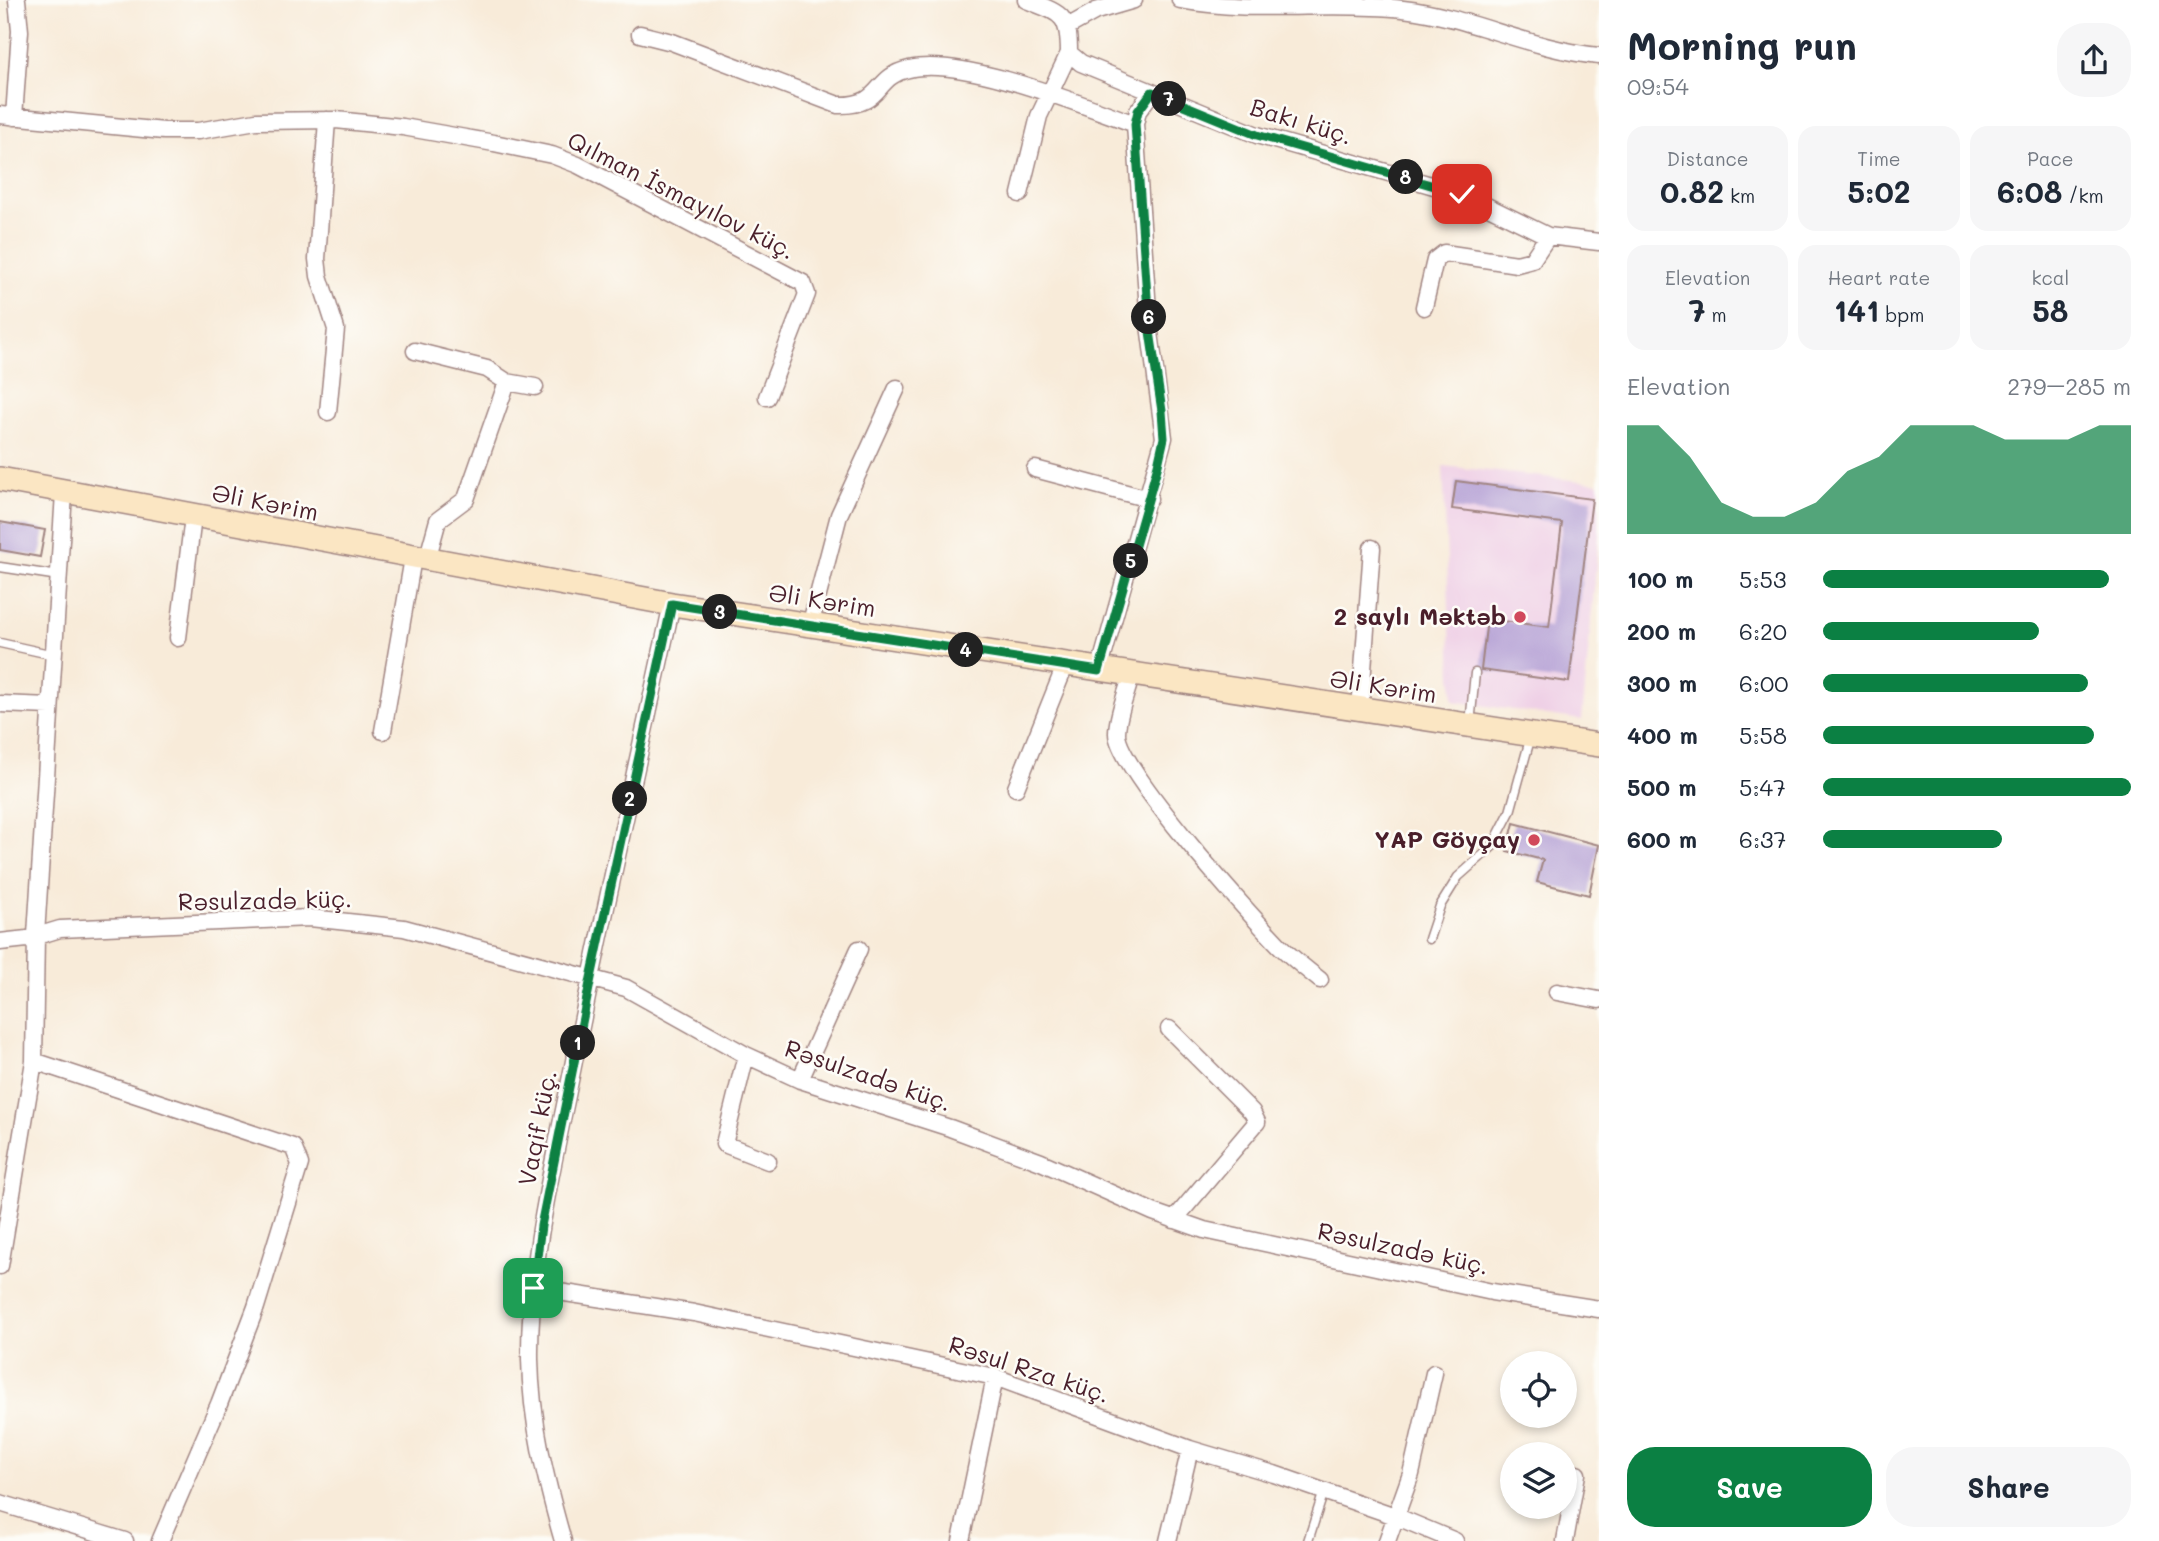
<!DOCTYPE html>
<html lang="en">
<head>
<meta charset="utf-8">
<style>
	:root { --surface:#fff; --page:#f6f6f7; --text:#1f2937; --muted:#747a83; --accent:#0b8043 }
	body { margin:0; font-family:Mali,sans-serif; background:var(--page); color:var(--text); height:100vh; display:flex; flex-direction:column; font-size:26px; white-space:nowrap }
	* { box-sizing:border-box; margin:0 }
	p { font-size:23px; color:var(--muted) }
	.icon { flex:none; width:38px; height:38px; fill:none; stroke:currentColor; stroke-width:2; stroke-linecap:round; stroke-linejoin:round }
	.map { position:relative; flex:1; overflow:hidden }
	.side { display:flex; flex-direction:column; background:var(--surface); width:560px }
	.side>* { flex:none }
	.tools { position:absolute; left:1500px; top:1351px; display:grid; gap:14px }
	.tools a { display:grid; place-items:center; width:77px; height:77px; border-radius:50%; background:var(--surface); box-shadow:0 4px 10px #0003; font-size:35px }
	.pin { position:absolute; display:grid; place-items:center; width:60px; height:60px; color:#fff; margin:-30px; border-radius:14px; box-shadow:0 4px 10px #0006 }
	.km { position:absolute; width:35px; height:35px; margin:-18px; border-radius:50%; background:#222; color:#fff; font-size:19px; line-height:35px; text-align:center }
	.round { display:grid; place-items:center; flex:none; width:74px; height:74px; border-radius:28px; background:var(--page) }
	.summary { display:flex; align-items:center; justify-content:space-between; height:119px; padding:0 28px }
	h1 { font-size:38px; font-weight:800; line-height:52px }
	.figures { display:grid; grid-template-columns:repeat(3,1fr); gap:10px; height:119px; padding:7px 28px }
	.figures div { display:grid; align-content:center; border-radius:18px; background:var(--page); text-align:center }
	.figures b { font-size:30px; font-weight:800 }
	.figures small { font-size:19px; font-weight:400 }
	.figures p { font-size:19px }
	.chart { height:196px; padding:14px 28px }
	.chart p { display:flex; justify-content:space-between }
	.chart svg { width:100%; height:126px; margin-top:7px; fill:var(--accent); opacity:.7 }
	.button { display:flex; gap:14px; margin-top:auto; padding:14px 28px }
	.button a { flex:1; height:80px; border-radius:28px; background:var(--accent); color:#fff; font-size:28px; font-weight:800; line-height:80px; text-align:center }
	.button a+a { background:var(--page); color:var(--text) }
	ul { padding:0 28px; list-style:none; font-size:23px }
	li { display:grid; grid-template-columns:112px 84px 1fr; align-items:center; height:52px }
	li i { height:18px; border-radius:9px; background:var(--accent) }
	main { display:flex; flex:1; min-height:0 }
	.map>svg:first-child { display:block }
	.built { fill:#efd0e6 }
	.building { fill:#b5a1d5 }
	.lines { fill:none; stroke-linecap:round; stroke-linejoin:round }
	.lane-casing { stroke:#a18582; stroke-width:11 }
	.street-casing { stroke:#a18582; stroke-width:19 }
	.secondary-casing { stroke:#a18582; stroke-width:26 }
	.lane { stroke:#fff; stroke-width:8 }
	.street { stroke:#fff; stroke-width:16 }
	.secondary { stroke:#fbe6c3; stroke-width:23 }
	.route-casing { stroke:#fff; stroke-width:14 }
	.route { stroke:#0b8043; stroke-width:9 }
	.poi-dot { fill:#d1495b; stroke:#fdfcf7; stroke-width:2.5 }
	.labels { text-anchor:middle; stroke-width:5; stroke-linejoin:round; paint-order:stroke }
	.street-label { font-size:24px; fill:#4a1f2b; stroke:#fdfcf7 }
	.poi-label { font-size:24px; font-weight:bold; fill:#4a1f2b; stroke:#fdfcf7; text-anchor:end }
</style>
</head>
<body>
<main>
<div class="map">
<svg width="1599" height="1541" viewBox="0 0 1599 1541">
	<rect width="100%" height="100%" fill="#fdfcf7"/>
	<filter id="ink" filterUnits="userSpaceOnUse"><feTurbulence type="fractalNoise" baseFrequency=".0143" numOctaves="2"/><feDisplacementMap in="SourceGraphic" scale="14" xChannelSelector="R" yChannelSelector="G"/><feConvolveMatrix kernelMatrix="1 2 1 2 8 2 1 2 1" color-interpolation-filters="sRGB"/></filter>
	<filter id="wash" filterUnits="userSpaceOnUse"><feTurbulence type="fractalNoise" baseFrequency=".00686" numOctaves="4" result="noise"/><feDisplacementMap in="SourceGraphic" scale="28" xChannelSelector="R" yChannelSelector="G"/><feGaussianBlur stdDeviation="1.57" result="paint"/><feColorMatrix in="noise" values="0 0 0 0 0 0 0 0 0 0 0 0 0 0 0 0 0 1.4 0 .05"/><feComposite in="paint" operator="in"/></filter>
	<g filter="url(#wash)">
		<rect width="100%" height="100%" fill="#f8ebd9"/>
		<!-- built -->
		<path class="built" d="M1443,466L1599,483V533L1582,720L1453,701Z"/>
		<g id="blocks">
			<!-- building -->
			<path class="building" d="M1456,481L1592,499L1569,682L1481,670L1487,619L1549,627L1562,523L1452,509Z
				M0,522L45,530L40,557L0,550Z
				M1514,823L1599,845L1589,895L1537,882L1543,860L1507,851Z"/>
		</g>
	</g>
	<g filter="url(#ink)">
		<use href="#blocks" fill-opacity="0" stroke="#a18582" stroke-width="2"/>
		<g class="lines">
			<defs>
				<path id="lane" d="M0,567L59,576
					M0,643L54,655
					M1470,724L1475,673
					M1429,939L1440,906L1458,877L1492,847L1510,812L1531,736
					M1308,1541L1324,1491"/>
				<path id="street" d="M1026,0C1062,14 1069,14 1069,53L1081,63L1257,135L1462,194L1548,236L1599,242
					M1180,0C1254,14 1329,1 1403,9C1471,17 1529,49 1599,56
					M1069,26L1096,11L1134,0
					M640,34L672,42L838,105C885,106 872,77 909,69C963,56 1082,105 1135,124
					M0,115L164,131H198L256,121L336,120L403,127L494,143L552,155L578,165L803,283L807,294L767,397
					M14,117L20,31L17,0
					M327,120L317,259L319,276L336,329L328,412
					M1020,194L1039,116L1069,53
					M1424,307L1435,260L1444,253L1517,264L1532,260L1548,236
					M415,351L487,369L507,382L535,387
					M1035,469L1149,499
					M427,560L438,520L466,499L507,382
					M810,626L839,515L897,388
					M178,638L193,517
					M1099,671L1164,438L1149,325L1135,124L1138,111L1152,92
					M1131,676C1127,693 1117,715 1117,733C1116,767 1250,915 1279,945C1292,958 1306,969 1320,980
					M0,704L50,706
					M1360,710L1372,548
					M383,731L413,558
					M1016,788L1065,666
					M0,942L27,939L60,929L310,918L404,928L626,988L746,1055L800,1080L950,1128L1041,1162L1153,1212L1204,1230L1492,1292L1599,1309
					M1557,992L1599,1000
					M1169,1029L1252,1112L1257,1122L1174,1220
					M746,1055L724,1144L768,1161
					M34,1061L293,1147L300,1164L256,1307L219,1404L160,1541
					M800,1080L859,949
					M0,1266L34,1061L36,935L64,493
					M533,1288L694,1313L995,1377L1190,1449L1274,1474L1395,1516L1455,1541
					M0,1503L125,1541
					M563,1541C546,1481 531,1421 530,1359C529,1261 553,1166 572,1071C603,915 638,759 672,604
					M961,1541L995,1377
					M1168,1541L1190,1449
					M1387,1541L1411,1474L1434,1373
					M1565,1541L1577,1474"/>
				<path id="secondary" d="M0,479L672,604L1599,745"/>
			</defs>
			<!-- lane casing -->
			<use href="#lane" class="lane-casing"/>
			<!-- street casing -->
			<use href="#street" class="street-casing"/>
			<!-- secondary casing -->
			<use href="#secondary" class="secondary-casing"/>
			<!-- lane -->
			<use href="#lane" class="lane"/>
			<!-- street -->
			<use href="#street" class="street"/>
			<!-- secondary -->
			<use href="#secondary" class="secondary"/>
		</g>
	</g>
	<g class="lines" filter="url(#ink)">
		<defs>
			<path id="route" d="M533,1288L541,1226L591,978L672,604L1099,671L1158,465L1164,438L1162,411L1149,325L1135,124L1138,111L1152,92L1257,135L1462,194"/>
		</defs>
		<!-- route casing -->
		<use href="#route" class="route-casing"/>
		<!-- route -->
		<use href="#route" class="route"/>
	</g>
	<!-- markers -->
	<g class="poi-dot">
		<circle cx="1520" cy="617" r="7"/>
		<circle cx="1534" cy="840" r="7"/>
	</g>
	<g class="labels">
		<!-- street labels -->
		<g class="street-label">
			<text transform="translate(1301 122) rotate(17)" y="8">Bakı küç.</text>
			<text transform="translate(681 196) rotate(27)" y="8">Qılman İsmayılov küç.</text>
			<text transform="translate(265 503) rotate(11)" y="8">Əli Kərim</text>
			<text transform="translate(822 601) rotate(9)" y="8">Əli Kərim</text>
			<text transform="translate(1383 687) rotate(9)" y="8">Əli Kərim</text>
			<text transform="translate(265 901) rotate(-1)" y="8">Rəsulzadə küç.</text>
			<text transform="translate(868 1076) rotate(19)" y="8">Rəsulzadə küç.</text>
			<text transform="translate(538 1128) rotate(-79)" y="8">Vaqif küç.</text>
			<text transform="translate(1403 1249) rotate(12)" y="8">Rəsulzadə küç.</text>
			<text transform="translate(1029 1370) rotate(18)" y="8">Rəsul Rza küç.</text>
		</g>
		<!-- poi labels -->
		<g class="poi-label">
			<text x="1506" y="625">2 saylı Məktəb</text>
			<text x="1520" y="848">YAP Göyçay</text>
		</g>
	</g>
</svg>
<div class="tools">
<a><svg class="icon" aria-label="locate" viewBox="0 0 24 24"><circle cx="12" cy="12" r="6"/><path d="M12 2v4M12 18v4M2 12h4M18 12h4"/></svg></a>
<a><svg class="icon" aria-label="layers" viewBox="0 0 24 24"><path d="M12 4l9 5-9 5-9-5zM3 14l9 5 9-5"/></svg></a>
</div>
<div class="pin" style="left:533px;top:1288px;background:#1e9e55"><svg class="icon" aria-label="arrive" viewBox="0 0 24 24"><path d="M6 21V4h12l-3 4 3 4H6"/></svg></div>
<div class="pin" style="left:1462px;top:194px;background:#d93025"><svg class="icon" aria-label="check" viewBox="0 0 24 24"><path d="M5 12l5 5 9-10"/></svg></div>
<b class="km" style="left:578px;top:1043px">1</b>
<b class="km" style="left:630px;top:799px">2</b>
<b class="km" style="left:720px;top:612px">3</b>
<b class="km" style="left:966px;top:650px">4</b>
<b class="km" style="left:1131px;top:561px">5</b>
<b class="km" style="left:1149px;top:317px">6</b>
<b class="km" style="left:1169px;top:99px">7</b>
<b class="km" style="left:1406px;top:177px">8</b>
</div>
<section class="side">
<div class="summary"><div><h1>Morning run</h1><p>09:54</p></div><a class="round"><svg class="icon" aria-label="share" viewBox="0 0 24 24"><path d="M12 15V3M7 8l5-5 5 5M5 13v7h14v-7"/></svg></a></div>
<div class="figures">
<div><p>Distance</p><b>0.82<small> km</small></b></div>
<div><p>Time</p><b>5:02</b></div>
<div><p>Pace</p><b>6:08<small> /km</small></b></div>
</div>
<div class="figures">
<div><p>Elevation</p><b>7<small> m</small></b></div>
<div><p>Heart rate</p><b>141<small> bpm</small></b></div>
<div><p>kcal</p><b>58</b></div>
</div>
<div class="chart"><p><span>Elevation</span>279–285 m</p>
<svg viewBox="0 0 160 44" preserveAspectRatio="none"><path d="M0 44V6L10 6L20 17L30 33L40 38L50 38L60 33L70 22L80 17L90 6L100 6L110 6L120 11L130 11L140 11L150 6L160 6V44z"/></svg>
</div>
<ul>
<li><b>100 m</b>5:53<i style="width:93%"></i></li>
<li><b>200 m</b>6:20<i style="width:70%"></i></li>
<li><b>300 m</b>6:00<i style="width:86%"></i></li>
<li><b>400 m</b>5:58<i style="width:88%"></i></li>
<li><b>500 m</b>5:47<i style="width:100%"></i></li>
<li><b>600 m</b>6:37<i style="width:58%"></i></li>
</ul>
<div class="button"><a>Save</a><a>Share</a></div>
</section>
</main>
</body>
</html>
